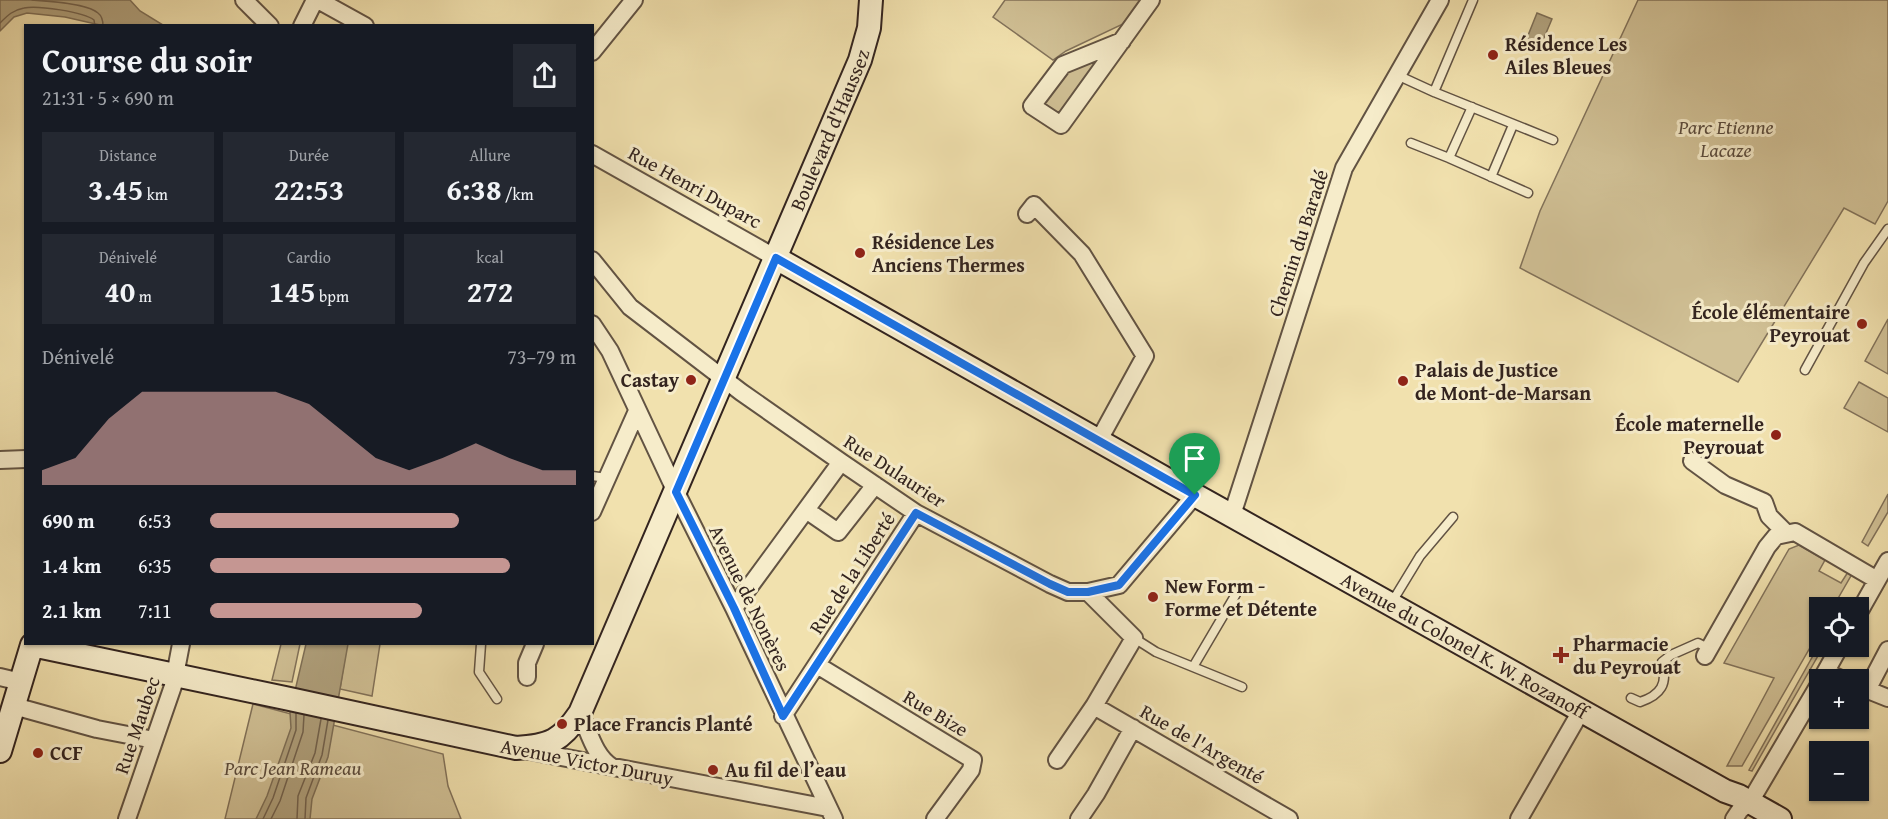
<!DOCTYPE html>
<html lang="fr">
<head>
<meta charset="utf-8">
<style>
	:root { --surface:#171b24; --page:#242831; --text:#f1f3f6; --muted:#9ea1a6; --accent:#c59692 }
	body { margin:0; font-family:"Gentium Book Plus",serif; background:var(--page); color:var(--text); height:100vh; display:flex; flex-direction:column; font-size:22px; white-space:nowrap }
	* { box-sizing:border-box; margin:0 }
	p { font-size:20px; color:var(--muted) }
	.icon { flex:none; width:33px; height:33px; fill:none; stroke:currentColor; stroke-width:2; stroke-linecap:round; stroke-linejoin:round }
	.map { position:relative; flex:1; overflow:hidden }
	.drawer { position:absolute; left:24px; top:24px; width:570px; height:621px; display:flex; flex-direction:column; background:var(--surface); border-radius:0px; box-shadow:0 2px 4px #0004 }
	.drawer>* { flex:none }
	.fabs { position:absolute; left:1809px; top:597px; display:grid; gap:12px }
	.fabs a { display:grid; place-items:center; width:60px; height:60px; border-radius:0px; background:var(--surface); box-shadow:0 2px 4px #0004; font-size:30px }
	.pin { position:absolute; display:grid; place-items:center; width:51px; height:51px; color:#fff; margin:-62px -26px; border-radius:50% 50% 50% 0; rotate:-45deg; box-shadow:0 0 6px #0007 }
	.pin .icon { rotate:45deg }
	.round { display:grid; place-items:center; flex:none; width:63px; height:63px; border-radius:0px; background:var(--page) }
	.summary { display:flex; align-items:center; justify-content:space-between; height:102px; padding:0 18px }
	h1 { font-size:33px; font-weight:700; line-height:45px }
	.stats { display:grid; grid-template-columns:repeat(3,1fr); gap:9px; height:102px; padding:6px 18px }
	.stats div { display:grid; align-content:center; border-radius:0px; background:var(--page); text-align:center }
	.stats b { font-size:30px; font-weight:700 }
	.stats small { font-size:16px; font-weight:400 }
	.stats p { font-size:16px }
	.chart { height:168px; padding:12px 18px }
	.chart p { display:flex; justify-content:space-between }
	.chart svg { width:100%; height:108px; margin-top:6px; fill:var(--accent); opacity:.7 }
	ul { padding:0 18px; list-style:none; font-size:20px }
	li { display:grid; grid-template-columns:96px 72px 1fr; align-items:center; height:45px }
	li i { height:15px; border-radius:8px; background:var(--accent) }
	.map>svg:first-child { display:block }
	.green { fill:#d1c196; stroke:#82725a; stroke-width:1.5 }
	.water { fill:#b0a17d; stroke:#7e6f57; stroke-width:1.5 }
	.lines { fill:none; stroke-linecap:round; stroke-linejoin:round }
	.shore { stroke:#72624e; stroke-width:1.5 }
	.lane-casing { stroke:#625343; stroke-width:11 }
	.street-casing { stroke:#625343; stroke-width:20 }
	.secondary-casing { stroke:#33241f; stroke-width:26 }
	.lane { stroke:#f6ecca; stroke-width:8 }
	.street { stroke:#f6ecca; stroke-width:16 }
	.secondary { stroke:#f6ecca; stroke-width:22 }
	.route-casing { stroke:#fff; stroke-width:12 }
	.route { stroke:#1a73e8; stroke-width:8 }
	.poi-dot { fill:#8f2418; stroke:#f6ecca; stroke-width:2 }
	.labels { text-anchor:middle; stroke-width:6; stroke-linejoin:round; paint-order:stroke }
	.poi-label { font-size:20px; font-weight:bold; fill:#33241f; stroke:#f6ecca; text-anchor:start }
	.park-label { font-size:20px; font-style:italic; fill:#5a4b3d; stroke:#f6ecca }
	.street-label { font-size:20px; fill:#33241f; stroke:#f6ecca }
</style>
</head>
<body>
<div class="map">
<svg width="1888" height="819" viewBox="0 0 1888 819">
	<rect width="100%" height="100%" fill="#f1e1ae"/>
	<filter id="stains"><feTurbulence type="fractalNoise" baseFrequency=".00333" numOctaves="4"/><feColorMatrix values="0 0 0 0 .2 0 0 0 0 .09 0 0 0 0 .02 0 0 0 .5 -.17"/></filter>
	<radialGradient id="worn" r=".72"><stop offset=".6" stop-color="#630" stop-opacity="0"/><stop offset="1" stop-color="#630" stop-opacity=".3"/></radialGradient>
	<!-- green -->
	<path class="green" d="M1005,0H1139L1140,1L1123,24L1066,51L1053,60L993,17Z
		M1638,0H1888V201L1875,224L1844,208L1738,382L1520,268L1540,211Z
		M1105,54L1061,115L1042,103L1066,67Z
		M1888,319V374L1865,361Z
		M1859,382L1888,398V432L1844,408Z
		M1888,494V512L1868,546L1862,542Z
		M1799,545L1825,560L1819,571L1841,583L1848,572L1852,574L1833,607L1820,608L1819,632L1742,766H1727L1774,678L1724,663L1789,549Z
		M281,644H300L292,682L272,680Z
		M347,644H380L372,696L340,689Z
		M1819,645L1823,647L1752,771L1749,770Z
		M253,704L443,754L448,786L461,819H225Z"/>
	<!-- water -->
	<path class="water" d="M0,0H130L140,11L163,25H100L65,17L27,13L14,17L0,31Z
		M1537,13L1552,19L1541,45L1527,38Z
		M306,644H348L328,757L312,799L310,819H256L267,796L291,728L290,712Z"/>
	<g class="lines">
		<!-- shore -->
		<path class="shore" d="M32,0C48,1 87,3 98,13C102,16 103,20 103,26
			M0,23C8,15 13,10 24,8C37,5 84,12 94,20L95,26
			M263,819L273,798L296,730V713
			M271,819L280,801L303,732L304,715
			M297,819L298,796L315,753L321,719
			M305,819L306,798L322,755L328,720"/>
		<defs>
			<path id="lane" d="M1397,75L1434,92L1473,0
				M1434,92L1553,140
				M1472,107L1449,158L1528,193
				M1411,143L1449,158
				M1491,177L1513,125
				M1805,370L1864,263L1888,229
				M592,476L607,478
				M1392,602L1420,556L1453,517
				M1134,638L1156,652L1193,667L1236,594
				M481,644L479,672L497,699
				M1193,667L1242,687
				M1631,698L1640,702C1661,695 1668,684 1662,662L1671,655L1698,643L1708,648"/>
			<path id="street" d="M244,0L270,26
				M318,0L365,26
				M302,26L315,0
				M1122,41L1063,65L1032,106L1061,125C1091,84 1121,42 1151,0
				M592,52L634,0
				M592,154L776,258
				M1027,214L1034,205L1082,254L1145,356L1099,440
				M592,260L630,307L741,392L841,462L916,513L1050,584L1068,592H1088L1119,585L1195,495
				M592,324L610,351L676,492L734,608L834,819
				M0,460L26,459
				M1692,461L1725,485L1764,502L1769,516L1786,533
				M806,510L838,532L875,485
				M592,512L637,411
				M1232,515L1344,168L1440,0
				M734,608L841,462
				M1858,614L1888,561
				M1705,656L1767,547L1776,536L1795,532L1877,580
				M817,665L973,760L971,770L935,819
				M1826,672L1843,680
				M0,677L21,682
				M527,677V663L535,644
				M1821,680L1840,646
				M1858,686L1888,698
				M1867,690L1888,650
				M14,706L97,729L154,740
				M1094,706L1289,819
				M580,713C589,731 594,756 612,767
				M783,716L916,513
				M525,750L828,808
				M1057,760L1094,706L1134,638L1088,592
				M127,819L173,686L181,644
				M1079,819L1096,794L1133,728
				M1519,819L1581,711
				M1734,819L1740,810L1750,802L1820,683"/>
			<g id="secondary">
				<path id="s1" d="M776,258L1168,480L1725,791L1739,796L1780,819"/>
				<path id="s2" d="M0,751L32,645L285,698L516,748C550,746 561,741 580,713L860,60L869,28L871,0"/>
			</g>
		</defs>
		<!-- lane casing -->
		<use href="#lane" class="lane-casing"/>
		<!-- street casing -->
		<use href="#street" class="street-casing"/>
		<!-- secondary casing -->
		<use href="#secondary" class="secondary-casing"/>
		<!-- lane -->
		<use href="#lane" class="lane"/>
		<!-- street -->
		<use href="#street" class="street"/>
		<!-- secondary -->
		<use href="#secondary" class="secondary"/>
	</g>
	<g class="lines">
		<defs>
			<path id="route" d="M776,258L1168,480L1195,495L1119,585L1088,592H1068L1050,584L916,513L783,716L734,608L676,492Z"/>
		</defs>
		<!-- route casing -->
		<use href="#route" class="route-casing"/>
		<!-- route -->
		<use href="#route" class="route"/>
	</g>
	<!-- markers -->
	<g class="poi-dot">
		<circle cx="1493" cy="55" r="6"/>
		<circle cx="860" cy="253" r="6"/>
		<circle cx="1862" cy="324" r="6"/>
		<circle cx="691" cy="380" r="6"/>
		<circle cx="1403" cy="381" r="6"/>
		<circle cx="1776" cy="435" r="6"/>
		<circle cx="1153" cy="597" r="6"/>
		<path d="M1558 646h6v6h6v6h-6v6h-6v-6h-6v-6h6z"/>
		<circle cx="562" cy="724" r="6"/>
		<circle cx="38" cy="753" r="6"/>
		<circle cx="713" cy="770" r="6"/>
	</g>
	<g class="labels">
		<!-- poi labels -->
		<g class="poi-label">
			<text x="1505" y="51">Résidence Les<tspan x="1505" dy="23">Ailes Bleues</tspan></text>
			<text x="872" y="249">Résidence Les<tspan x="872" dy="23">Anciens Thermes</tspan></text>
			<text x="1850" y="319" text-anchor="end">École élémentaire<tspan x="1850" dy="23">Peyrouat</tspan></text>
			<text x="1415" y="377">Palais de Justice<tspan x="1415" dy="23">de Mont-de-Marsan</tspan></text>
			<text x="679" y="387" text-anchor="end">Castay</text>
			<text x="1764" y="431" text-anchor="end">École maternelle<tspan x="1764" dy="23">Peyrouat</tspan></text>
			<text x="1165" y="593">New Form -<tspan x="1165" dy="23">Forme et Détente</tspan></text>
			<text x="1573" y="651">Pharmacie<tspan x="1573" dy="23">du Peyrouat</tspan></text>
			<text x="574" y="731">Place Francis Planté</text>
			<text x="50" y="760">CCF</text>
			<text x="725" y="777">Au fil de l’eau</text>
		</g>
		<!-- park labels -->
		<g class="park-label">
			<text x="1726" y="134">Parc Etienne<tspan x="1726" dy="23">Lacaze</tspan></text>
			<text x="293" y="775">Parc Jean Rameau</text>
		</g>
		<!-- street labels -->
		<g class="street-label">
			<text dy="7" stroke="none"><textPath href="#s2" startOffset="1317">Boulevard d'Haussez</textPath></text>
			<text transform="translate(695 187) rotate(29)" y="7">Rue Henri Duparc</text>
			<text transform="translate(1298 243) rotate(-72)" y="7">Chemin du Baradé</text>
			<text transform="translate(895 471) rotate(33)" y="7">Rue Dulaurier</text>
			<text transform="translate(852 573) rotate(-57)" y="7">Rue de la Liberté</text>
			<text transform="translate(750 598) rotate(64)" y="7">Avenue de Nonères</text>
			<text dy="7" stroke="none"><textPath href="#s1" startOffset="790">Avenue du Colonel K. W. Rozanoff</textPath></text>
			<text transform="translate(936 713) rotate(31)" y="7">Rue Bize</text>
			<text transform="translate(137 725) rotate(-71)" y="7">Rue Maubec</text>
			<text transform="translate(1202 744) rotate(30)" y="7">Rue de l'Argenté</text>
			<text transform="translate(587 762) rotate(11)" y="7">Avenue Victor Duruy</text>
		</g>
	</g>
	<rect width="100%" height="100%" filter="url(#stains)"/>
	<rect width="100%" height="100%" fill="url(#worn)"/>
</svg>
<div class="fabs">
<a><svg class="icon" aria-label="locate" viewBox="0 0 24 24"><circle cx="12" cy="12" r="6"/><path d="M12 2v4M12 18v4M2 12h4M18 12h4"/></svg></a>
<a>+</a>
<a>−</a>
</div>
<div class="pin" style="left:1195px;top:495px;background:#1e9e55"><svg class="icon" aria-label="arrive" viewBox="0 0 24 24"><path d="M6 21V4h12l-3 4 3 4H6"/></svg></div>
<section class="drawer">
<div class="summary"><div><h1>Course du soir</h1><p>21:31 · 5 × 690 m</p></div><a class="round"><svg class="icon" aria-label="share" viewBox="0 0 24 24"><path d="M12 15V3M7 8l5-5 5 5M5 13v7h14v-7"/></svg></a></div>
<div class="stats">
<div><p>Distance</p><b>3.45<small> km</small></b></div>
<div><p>Durée</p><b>22:53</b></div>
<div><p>Allure</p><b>6:38<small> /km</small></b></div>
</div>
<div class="stats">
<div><p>Dénivelé</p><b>40<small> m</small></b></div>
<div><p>Cardio</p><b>145<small> bpm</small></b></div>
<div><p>kcal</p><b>272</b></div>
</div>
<div class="chart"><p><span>Dénivelé</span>73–79 m</p>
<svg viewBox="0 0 160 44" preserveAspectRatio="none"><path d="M0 44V38L10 33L20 17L30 6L40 6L50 6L60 6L70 6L80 11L90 22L100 33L110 38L120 33L130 27L140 33L150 38L160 38V44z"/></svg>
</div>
<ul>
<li><b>690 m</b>6:53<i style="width:68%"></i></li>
<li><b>1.4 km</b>6:35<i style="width:82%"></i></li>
<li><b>2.1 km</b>7:11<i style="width:58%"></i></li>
</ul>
</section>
</div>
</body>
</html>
